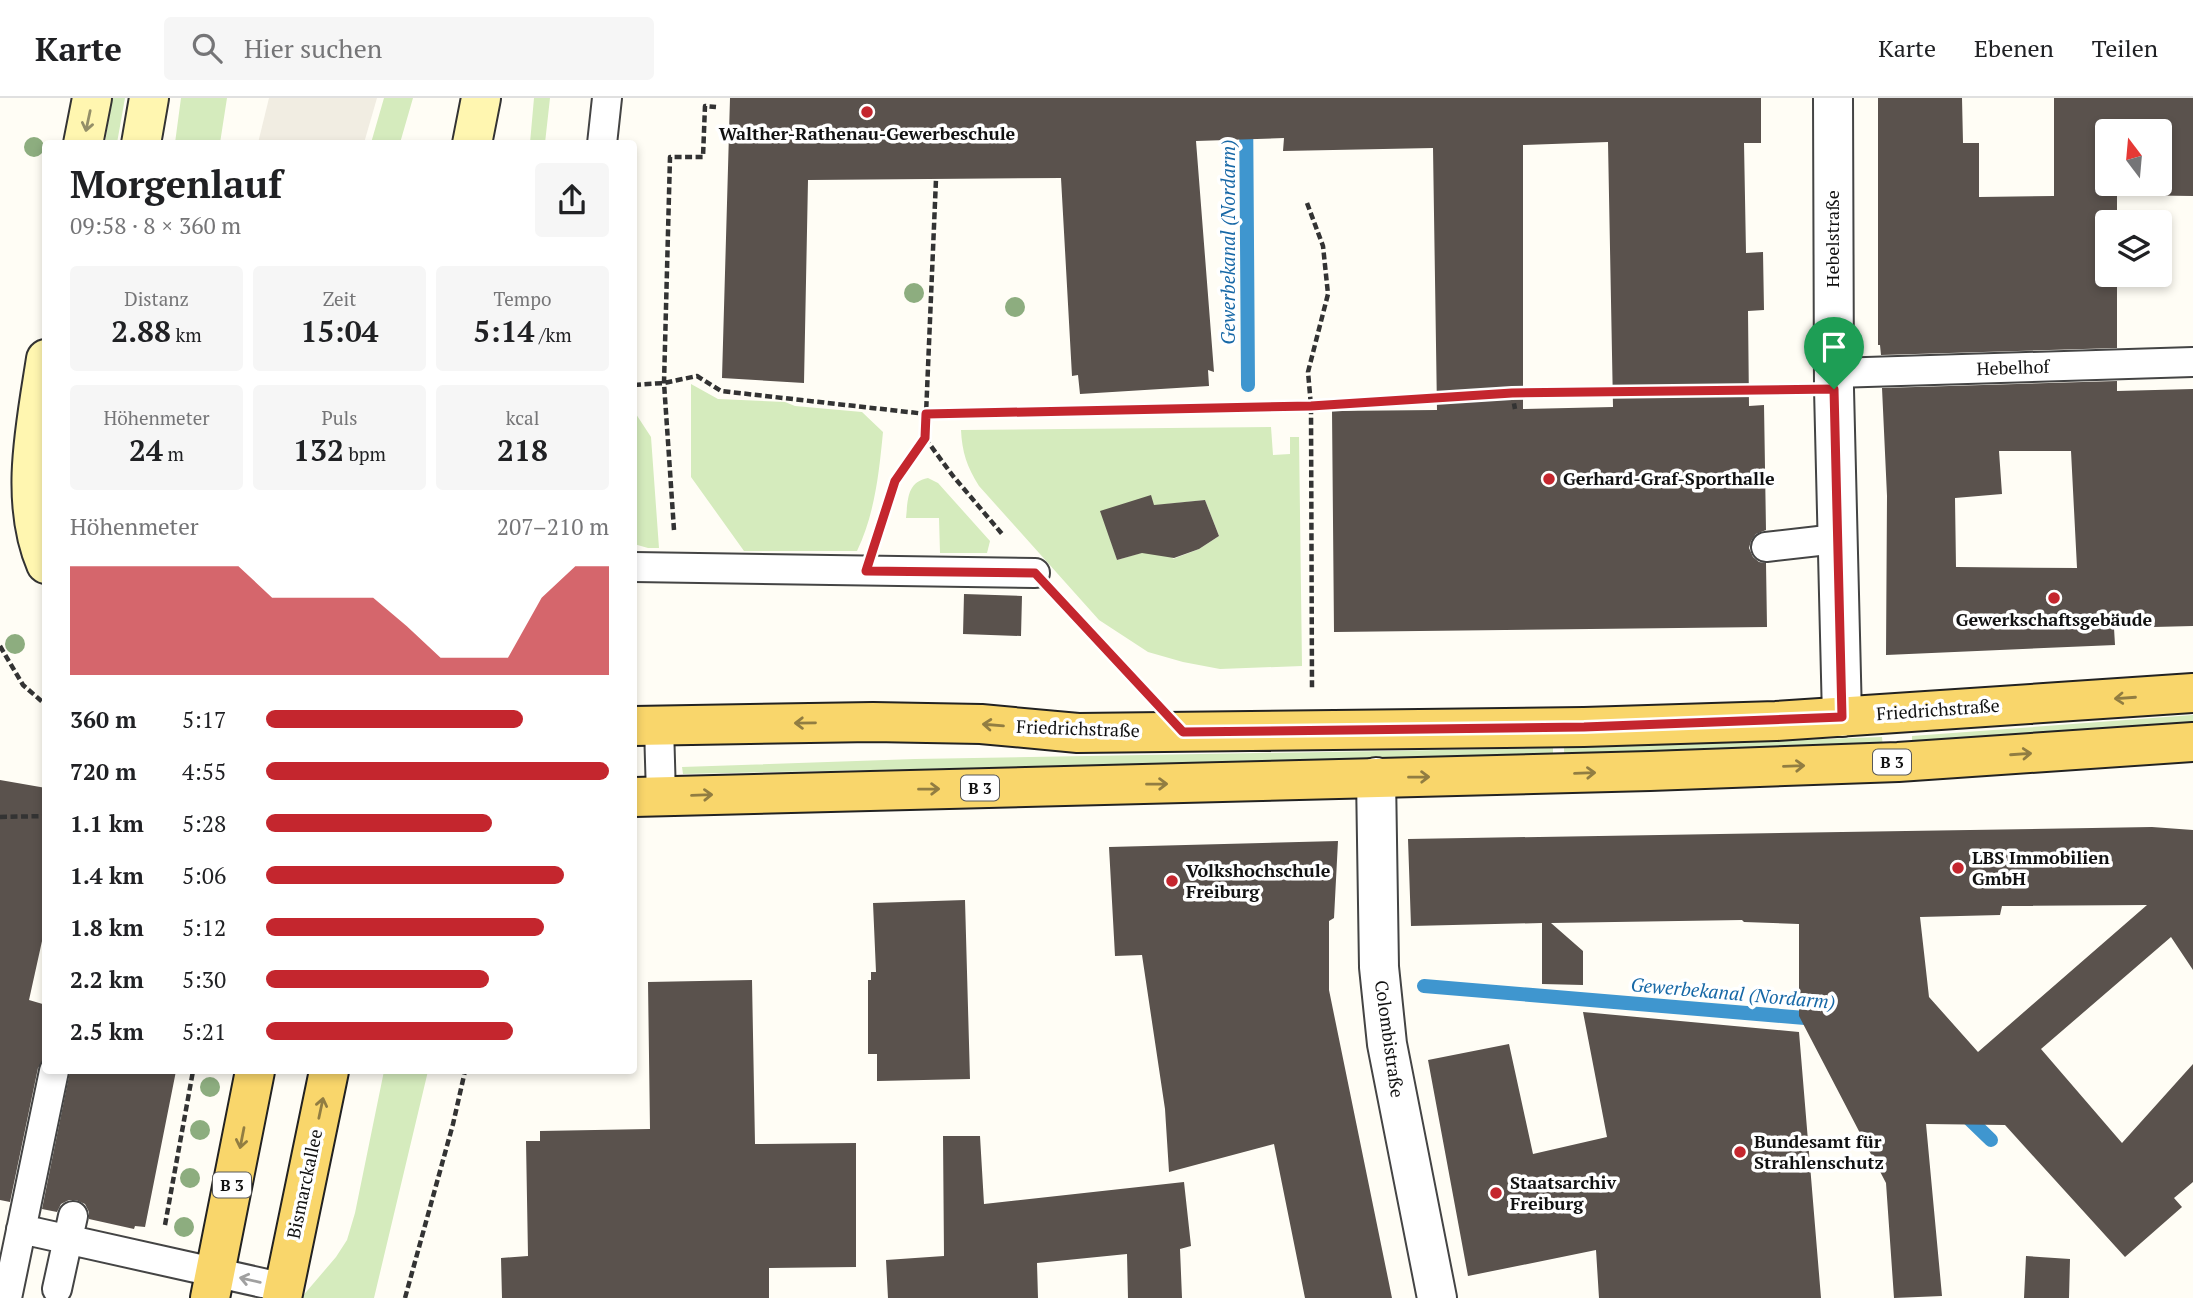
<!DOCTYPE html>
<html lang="de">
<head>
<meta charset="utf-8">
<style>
	:root { --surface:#fff; --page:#f6f6f6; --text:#202124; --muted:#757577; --line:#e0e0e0; --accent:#c4262e }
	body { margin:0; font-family:"PT Serif",serif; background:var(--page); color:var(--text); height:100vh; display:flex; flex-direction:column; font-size:26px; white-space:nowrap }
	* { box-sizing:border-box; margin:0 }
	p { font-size:23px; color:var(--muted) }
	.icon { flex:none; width:38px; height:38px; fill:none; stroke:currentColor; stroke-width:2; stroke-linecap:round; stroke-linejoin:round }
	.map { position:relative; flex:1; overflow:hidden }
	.sheet { position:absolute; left:42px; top:42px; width:595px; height:934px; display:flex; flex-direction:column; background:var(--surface); border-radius:7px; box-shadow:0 4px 10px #0003 }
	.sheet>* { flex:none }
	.needle { width:46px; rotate:344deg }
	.tools { position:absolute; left:2095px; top:21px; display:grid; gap:14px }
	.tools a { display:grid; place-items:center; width:77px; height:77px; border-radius:7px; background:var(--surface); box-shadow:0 4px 10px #0003; font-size:35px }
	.pin { position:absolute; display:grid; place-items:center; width:60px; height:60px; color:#fff; margin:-72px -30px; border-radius:50% 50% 50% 0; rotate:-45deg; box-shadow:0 0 7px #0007 }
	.pin .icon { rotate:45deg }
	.round { display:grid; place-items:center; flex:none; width:74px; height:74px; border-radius:7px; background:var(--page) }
	.headline { display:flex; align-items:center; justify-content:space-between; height:119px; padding:0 28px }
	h1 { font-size:38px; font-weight:700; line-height:52px }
	.metrics { display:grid; grid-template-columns:repeat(3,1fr); gap:10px; height:119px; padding:7px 28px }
	.metrics div { display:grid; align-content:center; border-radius:7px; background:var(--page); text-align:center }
	.metrics b { font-size:30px; font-weight:700 }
	.metrics small { font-size:19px; font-weight:400 }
	.metrics p { font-size:19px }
	.chart { height:196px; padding:14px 28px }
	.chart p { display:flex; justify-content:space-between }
	.chart svg { width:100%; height:126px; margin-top:7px; fill:var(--accent); opacity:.7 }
	ul { padding:0 28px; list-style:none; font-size:23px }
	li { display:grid; grid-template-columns:112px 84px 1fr; align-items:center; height:52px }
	li i { height:18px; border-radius:9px; background:var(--accent) }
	header { display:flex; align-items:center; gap:42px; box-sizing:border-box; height:98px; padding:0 35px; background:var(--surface); border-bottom:2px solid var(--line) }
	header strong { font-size:33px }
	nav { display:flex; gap:38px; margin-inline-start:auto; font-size:24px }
	.search { width:490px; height:63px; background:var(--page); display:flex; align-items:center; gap:18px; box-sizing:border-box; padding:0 24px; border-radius:7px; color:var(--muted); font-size:26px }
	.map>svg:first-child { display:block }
	.green { fill:#d5ebbd; fill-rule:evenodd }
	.plaza { fill:#f1ede2 }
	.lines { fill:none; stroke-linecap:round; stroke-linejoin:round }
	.stream { stroke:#3f96cf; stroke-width:14 }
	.building { fill:#5a524d; fill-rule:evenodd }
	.service-casing { stroke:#444; stroke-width:32 }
	.minor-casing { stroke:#444; stroke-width:42 }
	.secondary-casing { stroke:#333; stroke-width:42 }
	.primary-casing { stroke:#222; stroke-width:42 }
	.path { stroke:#333; stroke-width:4.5; stroke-dasharray:7 3.5; stroke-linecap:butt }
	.service { stroke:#fff; stroke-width:28 }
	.minor { stroke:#fff; stroke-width:38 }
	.secondary { stroke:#fff6b0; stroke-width:38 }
	.primary { stroke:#f9d66b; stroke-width:38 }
	.tree { fill:#8dad7f }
	.oneway { stroke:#948f68 }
	.oneway2 { stroke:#917d42 }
	.oneway3 { stroke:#a0a0a0 }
	.route-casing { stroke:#fff; stroke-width:14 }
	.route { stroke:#c4262e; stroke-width:9 }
	.poi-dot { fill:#c4262e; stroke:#fff; stroke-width:2.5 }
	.labels { text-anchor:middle; stroke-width:7; stroke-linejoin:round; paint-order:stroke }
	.shield { fill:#fff; stroke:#585858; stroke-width:2 }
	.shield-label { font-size:16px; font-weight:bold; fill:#111 }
	.poi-label { font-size:18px; font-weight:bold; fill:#111; stroke:#fff; text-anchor:start }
	.street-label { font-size:18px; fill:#111; stroke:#fff }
	.water-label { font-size:19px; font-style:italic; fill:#1768a6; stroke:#fff }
</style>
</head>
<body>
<header>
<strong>Karte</strong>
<div class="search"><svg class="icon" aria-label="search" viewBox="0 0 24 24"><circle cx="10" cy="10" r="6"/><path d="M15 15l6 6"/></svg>Hier suchen</div>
<nav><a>Karte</a><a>Ebenen</a><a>Teilen</a></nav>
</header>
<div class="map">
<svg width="2193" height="1200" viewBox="0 0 2193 1200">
	<rect width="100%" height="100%" fill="#fffdf5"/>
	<!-- green -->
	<path class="green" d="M112,0H125L117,45H105Z
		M181,0H227L220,45H175Z
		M384,0H413L400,45H371Z
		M534,0H550L545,45H530Z
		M691,286L718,301L785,304L795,308L862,314L883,334C879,375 875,415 857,453H744L691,379Z
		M634,313L651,339L659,450H648L634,446Z
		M1271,329L1273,357L1290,356V339H1299L1302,568L1220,571L1183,564L1148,554L1099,522L979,388C967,369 962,354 961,332ZM1205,402L1219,438L1199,451L1173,461L1170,453L1141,455L1117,462L1101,413Z
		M928,380L938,385L990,443L987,455H940L939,420H906C908,401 907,384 928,380Z
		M2193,617V624L1912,647V638Z
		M1882,639L1883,650L1564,658V650Z
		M1553,650V658L683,676L682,669L915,661Z
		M384,973H428L374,1200H301L336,1159L347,1142L355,1115Z"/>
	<!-- plaza -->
	<path class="plaza" d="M269,0H377L364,45H258Z"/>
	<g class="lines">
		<!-- stream -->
		<path class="stream" d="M1246,0L1248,287
			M1424,888L1817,921
			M1962,1014L1991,1042"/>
	</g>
	<!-- building -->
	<path class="building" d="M730,0H1761V45H1744L1746,155L1763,154L1764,212L1748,213L1749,308L1764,307L1766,432L1756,436L1751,443L1749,450L1753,459L1759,464L1766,465L1767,529L1334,534L1332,313L1437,312L1433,50L1283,53L1284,40L1196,43L1214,274L1208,272L1209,288L1080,296L1078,277L1072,278L1061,80L808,82L804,285L722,280ZM1608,44L1613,309L1523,311V47Z
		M1878,0H1962L1963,45H1979V99L2054,98V0H2193V98L2117,97V124H2107V177H2117V250L1881,257L1880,247H1878ZM2107,33H2160V86H2107Z
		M2117,283V293L2193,291V528L2114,530L2115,547L1886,557L1887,398L1882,290ZM1999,353H2071L2077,470L1956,469L1955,400L2002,396Z
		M1151,397L1154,407L1205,402L1219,438L1199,451L1174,460L1142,455L1117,462L1100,413Z
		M964,496L1022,498L1021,538L963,536Z
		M0,682L46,690V825L29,902L46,907V959L38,970L10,1104L0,1102Z
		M2152,729L2193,732V872L2171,839L2041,951L2122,1045L2193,966V1084L2174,1100L2182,1109L2125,1159L2005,1027L1926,1026L1942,1198L1894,1200L1886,1085L1799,918V826L1744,824L1742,822L1551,825L1583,853V887L1542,886V825L1411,828L1408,741ZM2147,807L1978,954L1929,899L1920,819L2000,817L2002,808Z
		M1338,743L1334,820L1329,823V892L1392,1200H1305L1274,1046L1169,1074L1165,1011L1142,857L1115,858L1109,749Z
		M965,802L970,981L877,983V956H868V882H871V874H876L873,805Z
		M752,882L755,1046L856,1045V1169L769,1170V1200H502L501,1160L528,1158L526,1043H540V1033L650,1031L648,884Z
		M1583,914L1799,934L1821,1200H1599L1596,1152L1468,1178L1428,962L1509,946L1533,1056L1607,1039Z
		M70,973H176L145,1129L135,1128L134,1131L89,1121V1114L85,1106L76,1102H69L61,1106L57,1114L42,1111Z
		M943,1038H980L984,1106L1184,1084L1191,1148L1180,1151L1182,1200H1128L1127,1156L1037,1165L1038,1200H888L886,1162L944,1158Z
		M2026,1158L2070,1161L2069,1200H2024Z"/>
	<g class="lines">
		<defs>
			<path id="service" d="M602,46L607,0
				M1834,275L2193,264
				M1766,449L1836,441
				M634,469L1035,475
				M659,628L661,698
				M21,1131L285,1190
				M57,1191L73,1118
				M7,1200L54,973"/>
			<path id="minor" d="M1833,0L1834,291L1842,619
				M1376,679L1379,869L1387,946L1437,1200"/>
			<path id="secondary" d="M83,46L92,0
				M141,46L149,0
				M472,46L481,0
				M46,261C36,326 19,403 46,466"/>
			<path id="primary" d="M634,628L873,624L981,626L1078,635L1584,629L1776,623L2193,595
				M634,699L1650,673L1898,664L2193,644
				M210,1200L255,973
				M282,1200L329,973"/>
		</defs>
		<!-- service casing -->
		<use href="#service" class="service-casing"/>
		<!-- minor casing -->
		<use href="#minor" class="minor-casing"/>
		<!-- secondary casing -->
		<use href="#secondary" class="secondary-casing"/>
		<!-- primary casing -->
		<use href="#primary" class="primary-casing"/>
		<!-- path -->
		<path class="path" d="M1307,105L1323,148L1328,196L1308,274L1311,308L1312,591
			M634,287L664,285L697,278L721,293L926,316L1311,308L1512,295L1791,291
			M1512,295L1515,311
			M925,340L953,378L1003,437
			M674,432L664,285L670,59H703L705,8L716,9
			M879,435L896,383L925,340L936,81
			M1060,501L1144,592
			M0,548L23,587L46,607
			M0,719L46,718
			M165,1127L193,973
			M405,1200L453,1026L465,973"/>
		<!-- service -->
		<use href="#service" class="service"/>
		<!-- minor -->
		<use href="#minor" class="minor"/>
		<!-- secondary -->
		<use href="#secondary" class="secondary"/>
		<!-- primary -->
		<use href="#primary" class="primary"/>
	</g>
	<!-- trees -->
	<g class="tree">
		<circle cx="34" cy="49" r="10"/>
		<circle cx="914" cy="195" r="10"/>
		<circle cx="1015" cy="209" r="10"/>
		<circle cx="15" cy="546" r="10"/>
		<circle cx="210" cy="989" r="10"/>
		<circle cx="200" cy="1032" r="10"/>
		<circle cx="190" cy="1080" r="10"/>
		<circle cx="184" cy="1129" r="10"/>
	</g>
	<!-- one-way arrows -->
	<defs><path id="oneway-shaft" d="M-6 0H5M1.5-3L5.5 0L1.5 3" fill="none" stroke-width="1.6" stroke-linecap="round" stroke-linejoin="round" transform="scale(1.75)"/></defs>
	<use class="oneway" href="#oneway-shaft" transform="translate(88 23) rotate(102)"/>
	<g class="oneway2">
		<use href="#oneway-shaft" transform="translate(2125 600) rotate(176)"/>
		<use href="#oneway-shaft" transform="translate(805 625) rotate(179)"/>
		<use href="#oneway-shaft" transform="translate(993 627) rotate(-175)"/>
		<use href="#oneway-shaft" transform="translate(2021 656) rotate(-4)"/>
		<use href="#oneway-shaft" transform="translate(1794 668) rotate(-2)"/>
		<use href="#oneway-shaft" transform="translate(1585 675) rotate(-2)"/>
		<use href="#oneway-shaft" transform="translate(1419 679) rotate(-1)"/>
		<use href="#oneway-shaft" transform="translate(1157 686) rotate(-1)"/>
		<use href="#oneway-shaft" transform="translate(929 691) rotate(-1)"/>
		<use href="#oneway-shaft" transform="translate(702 697) rotate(-2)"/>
		<use href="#oneway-shaft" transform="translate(321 1010) rotate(-78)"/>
		<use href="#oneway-shaft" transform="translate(242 1040) rotate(101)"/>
	</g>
	<use class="oneway3" href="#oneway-shaft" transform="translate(250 1182) rotate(-167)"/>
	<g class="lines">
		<defs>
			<path id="route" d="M1834,291L1842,619L1584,629L1183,634L1035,475L866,473L895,383L925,340L926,316L1311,308L1512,295Z"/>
		</defs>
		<!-- route casing -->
		<use href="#route" class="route-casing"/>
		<!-- route -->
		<use href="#route" class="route"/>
	</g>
	<!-- markers -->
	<g class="poi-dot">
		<circle cx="867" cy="14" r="7"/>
		<circle cx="1549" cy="381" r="7"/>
		<circle cx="2054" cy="500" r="7"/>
		<circle cx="1958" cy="770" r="7"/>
		<circle cx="1172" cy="783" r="7"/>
		<circle cx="1740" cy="1054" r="7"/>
		<circle cx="1496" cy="1095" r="7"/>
	</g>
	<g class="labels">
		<!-- shield labels -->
		<g class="shield">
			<rect x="1873" y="651.5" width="38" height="25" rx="5"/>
			<rect x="961" y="677.5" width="38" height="25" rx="5"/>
			<rect x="213" y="1074.5" width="38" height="25" rx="5"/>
		</g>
		<g class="shield-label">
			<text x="1892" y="670">B 3</text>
			<text x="980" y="696">B 3</text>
			<text x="232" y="1093">B 3</text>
		</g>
		<!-- poi labels -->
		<g class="poi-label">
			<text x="867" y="42" text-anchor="middle">Walther-Rathenau-Gewerbeschule</text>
			<text x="1563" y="387">Gerhard-Graf-Sporthalle</text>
			<text x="2054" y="528" text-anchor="middle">Gewerkschaftsgebäude</text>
			<text x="1972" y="766">LBS Immobilien<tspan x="1972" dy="21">GmbH</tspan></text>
			<text x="1186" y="779">Volkshochschule<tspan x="1186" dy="21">Freiburg</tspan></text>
			<text x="1754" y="1050">Bundesamt für<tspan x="1754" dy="21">Strahlenschutz</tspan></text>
			<text x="1510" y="1091">Staatsarchiv<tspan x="1510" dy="21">Freiburg</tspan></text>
		</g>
		<!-- street labels -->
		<g class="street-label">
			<text transform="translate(1833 141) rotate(-90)" y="6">Hebelstraße</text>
			<text transform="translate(2013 270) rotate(-2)" y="6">Hebelhof</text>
			<text transform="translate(1938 612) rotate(-4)" y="6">Friedrichstraße</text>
			<text transform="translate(1078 631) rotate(2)" y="6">Friedrichstraße</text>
			<text transform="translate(1389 941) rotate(82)" y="6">Colombistraße</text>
			<text transform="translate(305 1086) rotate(-78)" y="6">Bismarckallee</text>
		</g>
		<!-- water labels -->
		<g class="water-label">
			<text transform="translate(1228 144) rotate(-90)" y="7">Gewerbekanal (Nordarm)</text>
			<text transform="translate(1733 895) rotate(5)" y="7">Gewerbekanal (Nordarm)</text>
		</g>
	</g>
</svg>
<div class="tools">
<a><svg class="needle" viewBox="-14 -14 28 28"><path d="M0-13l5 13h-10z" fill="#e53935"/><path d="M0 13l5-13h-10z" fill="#757577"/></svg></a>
<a><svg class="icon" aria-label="layers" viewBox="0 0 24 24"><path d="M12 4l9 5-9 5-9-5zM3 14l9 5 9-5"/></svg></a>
</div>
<div class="pin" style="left:1834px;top:291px;background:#1e9e55"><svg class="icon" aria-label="arrive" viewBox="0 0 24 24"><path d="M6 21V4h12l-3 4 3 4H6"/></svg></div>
<section class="sheet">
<div class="headline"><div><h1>Morgenlauf</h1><p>09:58 · 8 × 360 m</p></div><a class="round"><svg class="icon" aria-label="share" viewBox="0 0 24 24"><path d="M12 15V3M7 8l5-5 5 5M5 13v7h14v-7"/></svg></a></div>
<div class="metrics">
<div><p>Distanz</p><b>2.88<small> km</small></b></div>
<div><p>Zeit</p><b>15:04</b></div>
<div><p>Tempo</p><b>5:14<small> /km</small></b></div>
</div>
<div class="metrics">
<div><p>Höhenmeter</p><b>24<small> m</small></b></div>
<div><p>Puls</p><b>132<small> bpm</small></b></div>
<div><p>kcal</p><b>218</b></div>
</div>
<div class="chart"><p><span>Höhenmeter</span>207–210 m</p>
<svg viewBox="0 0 160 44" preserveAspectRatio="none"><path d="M0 44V6L10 6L20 6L30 6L40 6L50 6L60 17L70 17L80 17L90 17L100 27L110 38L120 38L130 38L140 17L150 6L160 6V44z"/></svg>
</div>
<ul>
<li><b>360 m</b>5:17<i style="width:75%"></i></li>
<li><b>720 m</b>4:55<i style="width:100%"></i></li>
<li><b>1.1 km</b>5:28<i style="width:66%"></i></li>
<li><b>1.4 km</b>5:06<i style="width:87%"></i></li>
<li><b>1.8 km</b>5:12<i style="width:81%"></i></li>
<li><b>2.2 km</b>5:30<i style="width:65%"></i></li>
<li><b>2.5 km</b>5:21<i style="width:72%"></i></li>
</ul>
</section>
</div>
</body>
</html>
